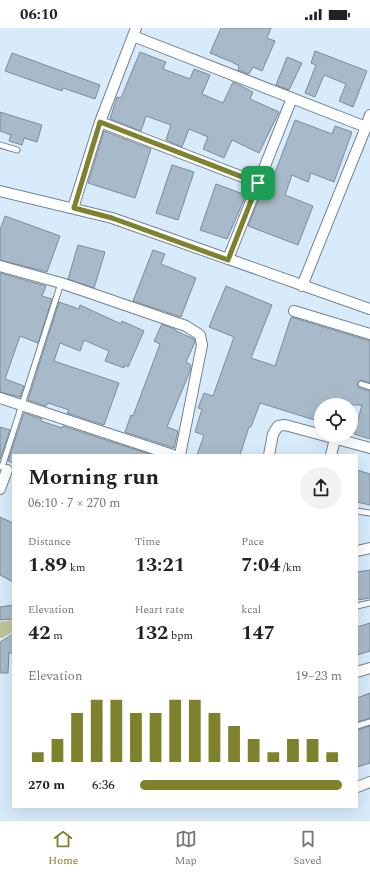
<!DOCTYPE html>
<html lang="en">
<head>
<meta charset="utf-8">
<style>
	:root { --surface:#fff; --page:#f2f2f2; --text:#222; --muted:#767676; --line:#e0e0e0; --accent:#7f822c }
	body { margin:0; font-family:Spectral,serif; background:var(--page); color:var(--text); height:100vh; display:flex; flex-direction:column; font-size:15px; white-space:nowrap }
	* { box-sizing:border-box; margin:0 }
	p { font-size:13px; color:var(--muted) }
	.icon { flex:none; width:22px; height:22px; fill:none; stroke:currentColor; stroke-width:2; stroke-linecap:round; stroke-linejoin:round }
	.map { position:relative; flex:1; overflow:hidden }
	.drawer { position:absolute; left:12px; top:426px; width:346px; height:354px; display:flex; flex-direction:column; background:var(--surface); border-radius:0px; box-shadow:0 4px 16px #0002 }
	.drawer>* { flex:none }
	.fabs { position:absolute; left:314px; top:370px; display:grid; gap:8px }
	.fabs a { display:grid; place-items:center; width:44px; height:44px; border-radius:50%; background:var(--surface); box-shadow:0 4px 16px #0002; font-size:20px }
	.pin { position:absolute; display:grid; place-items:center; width:34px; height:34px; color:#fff; margin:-17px; border-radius:8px; box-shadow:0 2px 6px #0006 }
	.round { display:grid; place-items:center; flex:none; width:42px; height:42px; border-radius:21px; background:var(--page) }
	.summary { display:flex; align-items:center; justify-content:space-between; height:68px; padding:0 16px }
	h1 { font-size:22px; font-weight:700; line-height:30px }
	.stats { display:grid; grid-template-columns:repeat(3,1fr); gap:6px; height:68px; padding:4px 16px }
	.stats div { display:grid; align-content:center }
	.stats b { font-size:20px; font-weight:700 }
	.stats small { font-size:11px; font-weight:400 }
	.stats p { font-size:11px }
	.chart { height:112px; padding:8px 16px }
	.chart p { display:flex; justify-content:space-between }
	.chart svg { width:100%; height:72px; margin-top:4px; stroke:var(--accent); stroke-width:6 }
	ul { padding:0 16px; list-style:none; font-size:13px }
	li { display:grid; grid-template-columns:64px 48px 1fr; align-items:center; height:30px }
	li i { height:10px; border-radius:5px; background:var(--accent) }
	.status { display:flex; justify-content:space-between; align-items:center; height:28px; padding:0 20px; background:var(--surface); direction:ltr }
	.status svg { height:11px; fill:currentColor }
	.tab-bar { display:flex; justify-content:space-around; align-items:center; height:56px; border-top:1px solid var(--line); background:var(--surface); font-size:11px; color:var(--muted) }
	.tab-bar a { display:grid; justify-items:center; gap:2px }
	.tab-bar .selected { color:var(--accent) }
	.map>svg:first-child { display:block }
	.green { fill:#c0c499 }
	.building { fill:#a8bac9; stroke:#7b8c9a }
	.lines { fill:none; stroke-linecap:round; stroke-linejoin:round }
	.lane-casing { stroke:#728391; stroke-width:7 }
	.street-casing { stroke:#728391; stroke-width:12 }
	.lane { stroke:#fff; stroke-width:5 }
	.street { stroke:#fff; stroke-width:10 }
	.route-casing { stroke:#fff; stroke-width:8 }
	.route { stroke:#7f822c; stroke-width:5 }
</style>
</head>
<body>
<div class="status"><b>06:10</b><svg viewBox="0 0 49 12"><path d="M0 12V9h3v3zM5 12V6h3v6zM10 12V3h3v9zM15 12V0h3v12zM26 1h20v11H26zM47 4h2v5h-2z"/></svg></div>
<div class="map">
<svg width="370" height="792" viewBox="0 0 370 792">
	<rect width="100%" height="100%" fill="#d7ebfa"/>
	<!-- green -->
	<path class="green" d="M13,592V604L2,610H0V594Z"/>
	<!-- building -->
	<path class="building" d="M221,0H271L267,10L275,13L262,43L253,39L249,46L238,42L239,38L232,34L210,25Z
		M315,23L367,43L353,79L339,73L346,56L324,47L315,69L305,65L316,37L311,35Z
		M140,24L166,34L163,41L190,51L194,41L210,47L202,66L223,75L233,54L253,64L250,71L279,84L259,125L232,112L224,130L203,121L208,109L189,101L182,119L166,112L171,97L146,88L141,103L110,91L117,69L121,70Z
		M12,25L100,57L95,71L63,60L62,63L5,43Z
		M287,29L302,35L289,62L276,57Z
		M0,84L42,97L37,114L24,110L22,117L9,113L11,107L0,103Z
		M295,92L332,106L335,98L352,104L334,154L311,145L308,154L292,147L285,167L313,178L298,217L248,198L263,161L268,163Z
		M104,103L151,121L135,170L88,155Z
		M172,137L194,144L178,192L156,185Z
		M216,156L246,167L227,211L200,202Z
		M5,188L60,208L47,244L0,232V202Z
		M78,217L105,224L94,260L68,251Z
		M153,222L165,226L161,236L196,250L181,289L133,273Z
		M0,245L46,258L42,268L52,271L38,315L20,308L5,351L24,358L20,369L0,364Z
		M226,258L272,277L251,330L275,338L291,289L370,313V355L361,352L357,356L359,360L370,363V411L354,406L362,377H321V394L260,375L251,399H249L240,427H197L204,407L195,404L202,381L198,380L204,365L213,368L234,309L209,299Z
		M59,274L79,281L80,277L121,296L122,293L144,303L128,339L125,337L124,340L105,333L109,323L84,312L80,323L60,315L54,333L119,355L104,397L67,385L69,382L48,375L46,378L28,372Z
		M162,296L176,302V303L194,311L195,314L186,334L191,337L190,343L167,399L178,403L174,420L125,404L131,387L133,388L160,316L154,313Z
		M24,385L42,391L41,393L62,400L63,398L152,427H13V435L8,433Z
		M0,399L10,402L0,431Z
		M357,442L370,446V477L357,474Z
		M0,489L13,495V554L0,547Z
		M370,542V570L357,572V544Z
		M13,577V591L0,592V579Z
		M370,595V623L357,627V599Z
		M13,606V626L9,624L8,645H0V614Z
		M370,665V690L357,694V670Z
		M370,698V735L357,739V702Z"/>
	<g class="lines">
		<defs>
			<path id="lane" d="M0,117L17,122
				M361,356L370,359
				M2,439L61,255
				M357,483L370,485
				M357,578L370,575
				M357,698L370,694"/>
			<path id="street" d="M133,8L366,99L302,258
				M100,94L258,155
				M366,99L370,87
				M0,163L112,190L370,281
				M73,180L100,94L136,0
				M228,231L292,70
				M0,238L61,255L186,298L200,307L202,317L180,427
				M294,283L370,306
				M0,370L173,427
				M269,427L273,406L278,398L285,397L370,420
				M331,427L335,411
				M0,461L7,442
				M357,523L370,520
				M357,644L370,640
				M357,759L370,754"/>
		</defs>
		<!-- lane casing -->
		<use href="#lane" class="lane-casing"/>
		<!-- street casing -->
		<use href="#street" class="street-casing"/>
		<!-- lane -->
		<use href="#lane" class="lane"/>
		<!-- street -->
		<use href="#street" class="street"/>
	</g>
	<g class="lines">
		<defs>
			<path id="route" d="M100,94L258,155L228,232L112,190L74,180Z"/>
		</defs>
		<!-- route casing -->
		<use href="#route" class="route-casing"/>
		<!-- route -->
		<use href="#route" class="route"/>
	</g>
</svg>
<div class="fabs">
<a><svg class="icon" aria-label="locate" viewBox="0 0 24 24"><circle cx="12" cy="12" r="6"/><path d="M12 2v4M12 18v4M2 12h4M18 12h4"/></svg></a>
</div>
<div class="pin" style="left:258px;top:155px;background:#1e9e55"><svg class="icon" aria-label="arrive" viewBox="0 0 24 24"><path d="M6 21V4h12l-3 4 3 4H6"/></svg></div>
<section class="drawer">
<div class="summary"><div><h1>Morning run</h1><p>06:10 · 7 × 270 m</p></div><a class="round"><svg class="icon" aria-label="share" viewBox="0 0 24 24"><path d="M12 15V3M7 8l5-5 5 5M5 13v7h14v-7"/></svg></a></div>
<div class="stats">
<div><p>Distance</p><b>1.89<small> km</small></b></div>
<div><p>Time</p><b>13:21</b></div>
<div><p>Pace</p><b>7:04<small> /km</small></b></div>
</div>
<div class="stats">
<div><p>Elevation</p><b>42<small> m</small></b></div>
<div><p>Heart rate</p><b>132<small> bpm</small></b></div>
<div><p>kcal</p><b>147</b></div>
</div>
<div class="chart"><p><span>Elevation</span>19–23 m</p>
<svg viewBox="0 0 160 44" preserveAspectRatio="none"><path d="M5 44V38M15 44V30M25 44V14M35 44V6M45 44V6M55 44V14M65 44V14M75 44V6M85 44V6M95 44V14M105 44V22M115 44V30M125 44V38M135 44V30M145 44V30M155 44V38"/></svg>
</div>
<ul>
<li><b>270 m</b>6:36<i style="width:100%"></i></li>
</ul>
</section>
</div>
<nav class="tab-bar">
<a class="selected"><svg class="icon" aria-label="home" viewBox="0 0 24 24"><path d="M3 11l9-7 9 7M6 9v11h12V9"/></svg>Home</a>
<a><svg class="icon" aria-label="map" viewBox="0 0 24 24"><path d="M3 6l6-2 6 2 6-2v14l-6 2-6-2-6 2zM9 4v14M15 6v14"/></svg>Map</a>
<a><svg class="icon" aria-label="saved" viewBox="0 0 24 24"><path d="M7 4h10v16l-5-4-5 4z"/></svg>Saved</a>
</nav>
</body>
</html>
